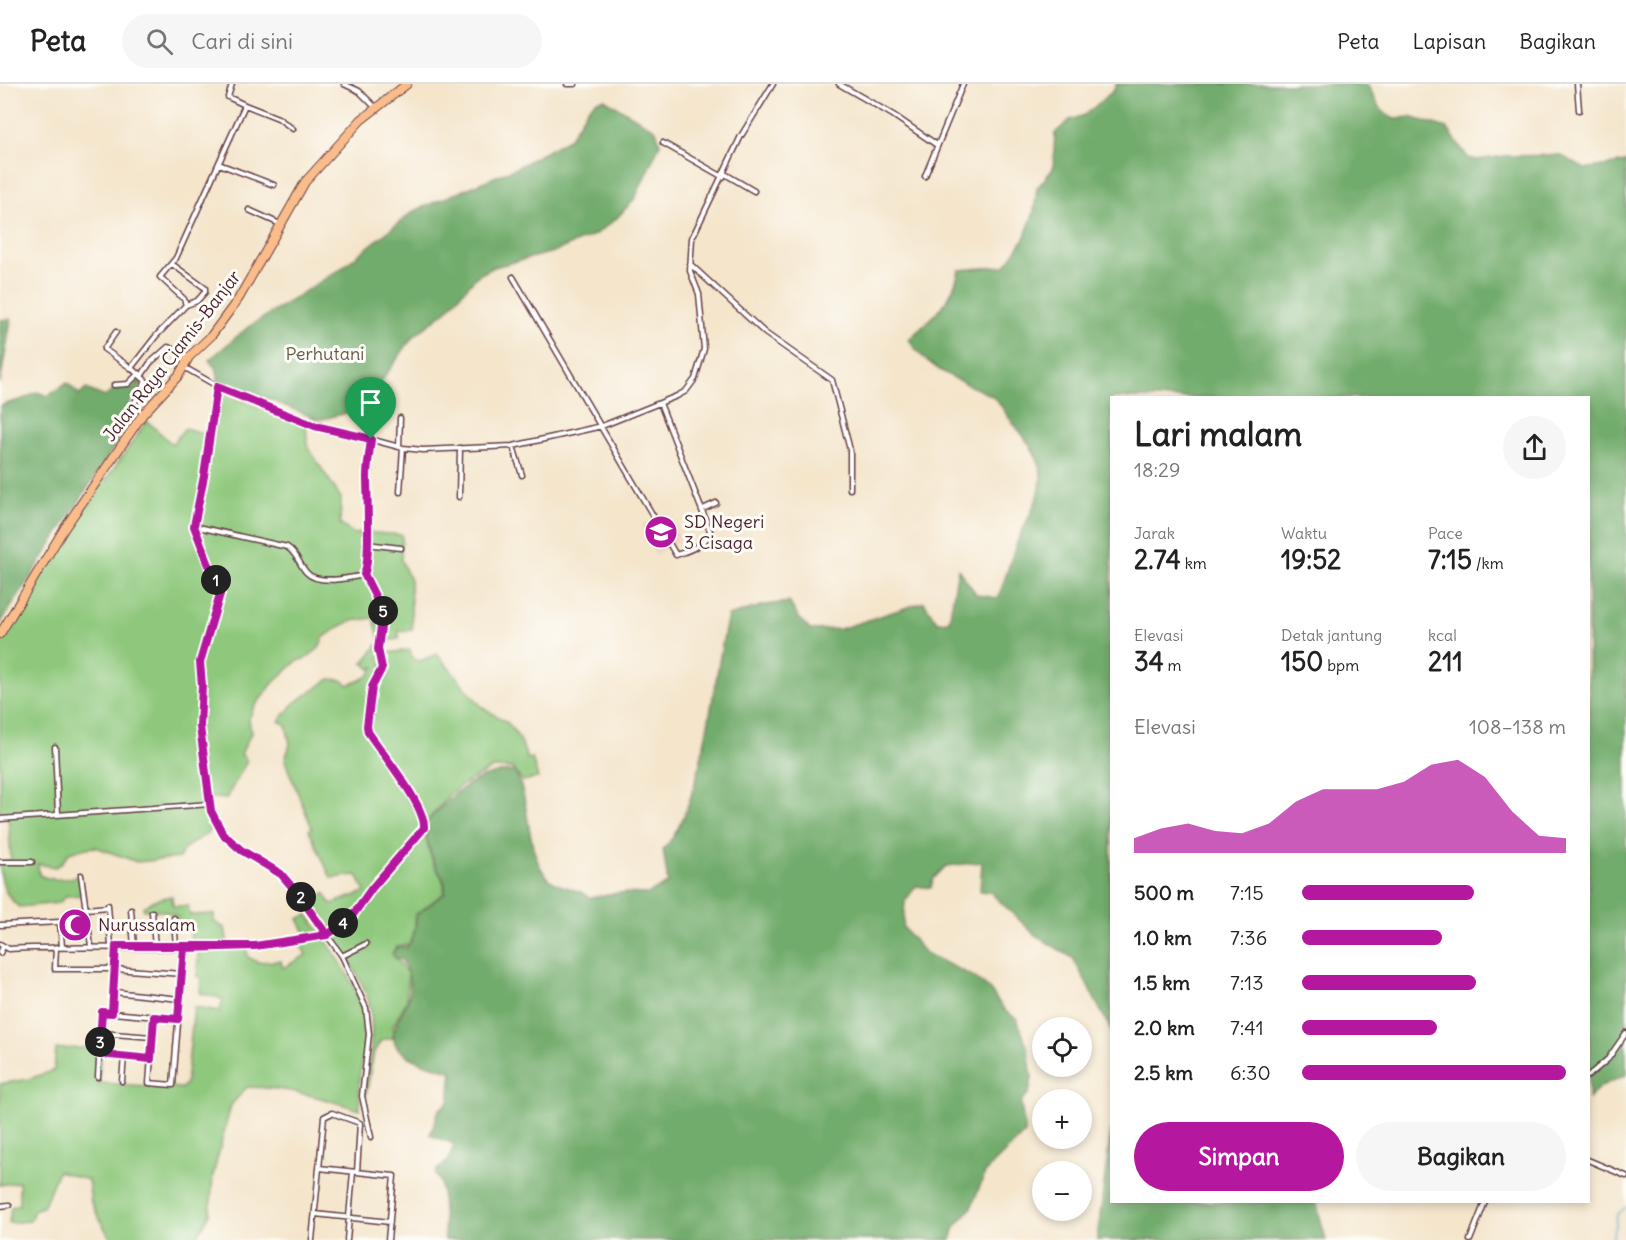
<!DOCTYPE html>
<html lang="id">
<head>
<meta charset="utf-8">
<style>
	:root { --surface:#fff; --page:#f6f6f6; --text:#222; --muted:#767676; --line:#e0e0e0; --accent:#b5179e }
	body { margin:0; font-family:Delius,sans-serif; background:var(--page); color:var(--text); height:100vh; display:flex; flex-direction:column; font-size:22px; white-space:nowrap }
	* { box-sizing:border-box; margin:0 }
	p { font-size:20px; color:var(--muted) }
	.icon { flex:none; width:33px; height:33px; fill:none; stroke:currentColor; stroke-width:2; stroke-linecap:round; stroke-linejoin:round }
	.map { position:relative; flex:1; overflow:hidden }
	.panel { position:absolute; left:1110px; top:312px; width:480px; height:807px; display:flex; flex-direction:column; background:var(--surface); border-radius:0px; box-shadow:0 3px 9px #0003 }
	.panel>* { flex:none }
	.buttons { position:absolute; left:1032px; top:933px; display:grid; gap:12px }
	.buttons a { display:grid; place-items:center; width:60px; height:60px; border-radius:50%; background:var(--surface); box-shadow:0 3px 9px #0003; font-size:30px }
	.pin { position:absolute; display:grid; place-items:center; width:51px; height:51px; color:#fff; margin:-62px -26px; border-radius:50% 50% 50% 0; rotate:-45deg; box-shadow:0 0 6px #0007 }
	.pin .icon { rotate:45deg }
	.km { position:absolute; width:30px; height:30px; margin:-15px; border-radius:50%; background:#222; color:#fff; font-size:16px; line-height:30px; text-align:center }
	.round { display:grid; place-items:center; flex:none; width:63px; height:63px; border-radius:32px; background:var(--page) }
	.headline { display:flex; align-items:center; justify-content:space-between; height:102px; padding:0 24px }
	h1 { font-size:33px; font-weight:700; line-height:45px }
	.metrics { display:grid; grid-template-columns:repeat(3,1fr); gap:9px; height:102px; padding:6px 24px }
	.metrics div { display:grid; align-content:center }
	.metrics b { font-size:26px; font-weight:700 }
	.metrics small { font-size:16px; font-weight:400 }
	.metrics p { font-size:16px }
	.chart { height:168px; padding:12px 24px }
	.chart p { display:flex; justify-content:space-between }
	.chart svg { width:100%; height:108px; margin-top:6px; fill:var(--accent); opacity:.7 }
	.button { display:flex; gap:12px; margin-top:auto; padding:12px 24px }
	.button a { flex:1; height:69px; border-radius:36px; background:var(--accent); color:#fff; font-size:24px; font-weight:700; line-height:69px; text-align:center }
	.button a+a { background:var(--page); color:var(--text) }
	ul { padding:0 24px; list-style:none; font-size:20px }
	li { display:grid; grid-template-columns:96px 72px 1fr; align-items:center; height:45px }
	li i { height:15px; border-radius:8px; background:var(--accent) }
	header { display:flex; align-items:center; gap:36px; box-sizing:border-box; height:84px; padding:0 30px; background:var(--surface); border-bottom:2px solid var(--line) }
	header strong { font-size:28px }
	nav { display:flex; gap:33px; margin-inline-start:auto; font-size:21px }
	.search { width:420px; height:54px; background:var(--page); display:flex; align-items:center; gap:15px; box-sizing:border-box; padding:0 21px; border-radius:33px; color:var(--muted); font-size:22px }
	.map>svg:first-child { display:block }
	.built { fill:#f5d2c2 }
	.green { fill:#8ec87c; stroke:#6c7454; stroke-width:1.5 }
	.forest { fill:#72ac6c; stroke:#5e664c; stroke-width:1.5 }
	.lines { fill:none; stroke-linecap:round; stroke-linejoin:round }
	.stream { stroke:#46adc6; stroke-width:1.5 }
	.street-casing { stroke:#643d43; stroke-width:7 }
	.highway-casing { stroke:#643d43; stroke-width:10 }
	.street { stroke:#fff; stroke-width:4 }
	.highway { stroke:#f9bc8a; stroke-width:8 }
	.route-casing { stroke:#fff; stroke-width:12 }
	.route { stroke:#b5179e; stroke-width:8 }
	.labels { text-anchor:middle; stroke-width:6; stroke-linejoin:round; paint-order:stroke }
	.park-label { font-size:18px; fill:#625a47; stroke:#fdfcf7 }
	.street-label { font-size:18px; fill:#4a1f2b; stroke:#fdfcf7 }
	.poi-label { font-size:18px; fill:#4a1f2b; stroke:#fdfcf7; text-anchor:start }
</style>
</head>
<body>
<header>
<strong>Peta</strong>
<div class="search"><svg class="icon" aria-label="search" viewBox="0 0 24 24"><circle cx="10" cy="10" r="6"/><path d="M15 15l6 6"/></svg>Cari di sini</div>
<nav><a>Peta</a><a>Lapisan</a><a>Bagikan</a></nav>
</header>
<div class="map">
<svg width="1626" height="1156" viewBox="0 0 1626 1156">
	<rect width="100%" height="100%" fill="#fdfcf7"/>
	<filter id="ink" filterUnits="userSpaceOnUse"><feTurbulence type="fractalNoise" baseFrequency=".0167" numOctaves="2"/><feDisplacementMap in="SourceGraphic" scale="12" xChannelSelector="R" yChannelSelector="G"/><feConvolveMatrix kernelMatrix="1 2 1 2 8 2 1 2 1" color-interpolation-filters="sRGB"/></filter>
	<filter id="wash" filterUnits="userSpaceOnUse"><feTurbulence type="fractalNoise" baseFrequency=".008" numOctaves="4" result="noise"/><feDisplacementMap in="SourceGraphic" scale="24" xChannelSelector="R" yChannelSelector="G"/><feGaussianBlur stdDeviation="1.35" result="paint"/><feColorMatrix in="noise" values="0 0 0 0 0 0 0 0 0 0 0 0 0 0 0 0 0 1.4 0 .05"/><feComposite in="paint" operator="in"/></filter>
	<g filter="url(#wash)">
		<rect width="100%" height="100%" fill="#f4e5cb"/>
		<!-- built -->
		<path class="built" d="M668,431L681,455L655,471L642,441Z"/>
		<!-- green -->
		<path class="green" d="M219,308L306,342L308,364L341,414L340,440L354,450L362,448L402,451L401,476L410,496L412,546L399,547V555L382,557L379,555L374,534L351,537L339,543L323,554L319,564L305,575L297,577L274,598L254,623L249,635L251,649L241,670L247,677L226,715L207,713L208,728L214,740L213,745L184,765L179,774L137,778L96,763L86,764L69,769L61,780L55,783L38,780L39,791C53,798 64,795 79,792L83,811L66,812L59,819L19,823C4,811 0,797 0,778L11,776L8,733H0V557L66,453L147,337L172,360L185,344L213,352Z
			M378,560L381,581L387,579L388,569L410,566L413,575L420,577L437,570L482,623L508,639L521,657L527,675L532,674L538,694L522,697L513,684H493L460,702L448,712L425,740C425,754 428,766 433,778C438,790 446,795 444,809L415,831V843L409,861L397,862L392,869L408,890L407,916L393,942V954L381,956L374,968L366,1012L364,1011C368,982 375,953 370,923C363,889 328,848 309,818L325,809L331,820L365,808L357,791L331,794L309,746L312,744L288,685L285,676L290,660L286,641L279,637L294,619L330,595L342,596L349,601L369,592L375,582L371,585L363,579Z
			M172,812L173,822H188L190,831L214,830V838L225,844L228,861L246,860L248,873L257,878L281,877L283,884L306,871L300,859L306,851L298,835L308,831C332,866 363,902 366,947C366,964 360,981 359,998C359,1007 360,1017 360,1026C323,1014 286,1003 247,1003L231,1021L213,1091L210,1130L195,1156H111L91,1119L88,1096L58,1087L43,1123L34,1126L30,1137L9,1139L11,1123L19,1121V1098L0,1101V1000L29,995L54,986L56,965L101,963L99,999L182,1004L186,999L194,923L220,927L223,915L200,909L201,894L197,892L199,860H191L190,842L178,843L177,832L163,827L144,826L143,823L154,816Z"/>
		<!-- forest -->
		<path class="forest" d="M1116,0H1367L1379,23L1387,31L1394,35L1410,33L1447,44L1468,74L1478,76L1504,72L1560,71L1585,85L1626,78V991L1599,1003L1589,1015L1588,314H1112L1111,946L1073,874L1035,851L990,808L980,807L982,778L946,782L933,795L931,804L916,802L905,817L903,843L925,869L974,893L989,905L1006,928L1017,935L1028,965L1032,994L1029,1009L1021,1018L1025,1049L986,1087L971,1124L955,1143L951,1156H445L441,1098L436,1091L437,1086L449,1076L454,1060L430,1051L439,1026L449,1018L452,988C438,983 421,980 408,972C380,956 400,935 408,916C413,902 409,889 402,876L394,873L393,869L398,862L406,864C414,855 417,843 416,831L445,809C447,795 439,790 434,778C429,766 426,753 425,740C450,712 474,688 514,687C531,712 525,771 548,794C559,805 578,803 590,814L618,809L648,810L668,799L663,765C703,728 714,588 728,532L765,521L789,518L799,534L810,546L840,545L924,518L937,538L949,537L958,485L977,511L998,514C1006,494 1011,473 1019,454C1044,400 1055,389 1013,339C1006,331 999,315 990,311C961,297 924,284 909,255C932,234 953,218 959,186L1005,182L1024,155L1034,128L1037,104L1053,85L1055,49L1070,36L1085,31L1114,6Z
			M604,15L656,46L660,60L635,114L617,134L596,150L553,168L494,183L477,192L447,226L412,254L368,316L350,328L319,336L264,313L224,302L218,295L217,286L209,276L247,244L339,186L414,127L516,84L569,55L589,23L596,17Z
			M11,235L0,300V236Z
			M138,296L142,300L125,326L128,341L0,540V322C14,317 25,316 37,308L48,312L67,299L80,311L86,305L105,313L113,306L132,305Z
			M1111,1046L1112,1118H1316L1326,1156H1097Z"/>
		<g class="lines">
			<!-- stream -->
			<path class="stream" d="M1612,1156L1617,1131L1626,1123"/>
		</g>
	</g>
	<g filter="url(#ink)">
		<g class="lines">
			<defs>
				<path id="street" d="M344,0L359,7L375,23
					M567,0H575
					M839,0L893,31L937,61
					M1577,0L1579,26
					M245,21L278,34L293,45
					M663,59L723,93
					M219,80L274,101
					M725,90L754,107
					M925,92L963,0
					M249,126L280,140
					M172,180L205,204V208L197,217L186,221
					M690,180L765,249L832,296L850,366V405
					M513,193L676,471C688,467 708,460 710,447L660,319
					M116,248L104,265L131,284
					M182,282L217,302L302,337L403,364L423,366L513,362L602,342L677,312L686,307L695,295L704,265L699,210L690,187L692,154L741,52L773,0
					M142,291L150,279L168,263L188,272
					M114,301L128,300L139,289
					M217,302L204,392L194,442L220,510L200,578L202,601L200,643L211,727L223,750L241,766L281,790L298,810L327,851L350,835L386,786L421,749L425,738L399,692L368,648L372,603L382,584L378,565L383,528L364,491
					M143,330L134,320L146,297L131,284L156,252L186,221L184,215L160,193L176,174L245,21L228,13L232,0
					M513,362L522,391
					M399,363L400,334
					M400,408L403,364
					M459,413L460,364
					M703,425L716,419
					M194,442L287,463C298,470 299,481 307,489C318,501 350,494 364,491C371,479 367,410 367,393C367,380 370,367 371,355
					M366,460L401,464
					M55,663L58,730
					M0,735L210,720
					M0,778H32
					M81,791L91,862
					M108,821L111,862
					M86,825L108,823
					M131,826L134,862
					M152,828L155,863
					M174,834L176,863
					M0,841L60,838L62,863
					M0,860L9,865C91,861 172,867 254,862C278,860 302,854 327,851L342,872L366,924L369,950L362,1012L371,1053
					M56,863L55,885H115L182,890
					M0,869L3,863
					M342,872L366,860
					M114,908L180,915
					M112,929L116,862
					M154,933L149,999L173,1001L184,864
					M101,949L152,953
					M99,970L151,975
					M1588,992L1608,975L1626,949
					M98,993L102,928L178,935
					M122,997L124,972
					M1588,1076L1626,1092
					M319,1084L394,1092L388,1156
					M0,1122L9,1121
					M315,1130L390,1138
					M312,1156L324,1033L332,1029L360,1039L357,1088
					M347,1156L353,1088
					M1470,1156L1485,1118"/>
				<path id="highway" d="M0,550L64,445L143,330L179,291L189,273L211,252L239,214L305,98L361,36L407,0"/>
			</defs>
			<!-- street casing -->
			<use href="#street" class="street-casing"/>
			<!-- highway casing -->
			<use href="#highway" class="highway-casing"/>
			<!-- street -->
			<use href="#street" class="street"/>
			<!-- highway -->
			<use href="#highway" class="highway"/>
		</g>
	</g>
	<g class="lines" filter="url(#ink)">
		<defs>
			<path id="route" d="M371,355L315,342L217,303L204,392L194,442L220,510L200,578L202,601L200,643L211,727L223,750L241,766L281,790L298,810L327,851L255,862H116L112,929L102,928L99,970L151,975L154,933L178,935L184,864L255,862L327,851L350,835L372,804L424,744C426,722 381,668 368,648L367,642L372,603L382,584L378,565L383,528L364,490C371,478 367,411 367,393C367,380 370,367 371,355"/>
		</defs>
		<!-- route casing -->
		<use href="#route" class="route-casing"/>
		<!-- route -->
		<use href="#route" class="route"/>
	</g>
	<!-- icons -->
	<defs>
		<symbol id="school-disc" viewBox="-11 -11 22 22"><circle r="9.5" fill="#b5179e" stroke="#fdfcf7"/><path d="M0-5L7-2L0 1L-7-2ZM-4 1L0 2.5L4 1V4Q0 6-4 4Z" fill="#fff"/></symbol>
		<symbol id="mosque-disc" viewBox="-11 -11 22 22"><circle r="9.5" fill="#b5179e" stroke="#fdfcf7"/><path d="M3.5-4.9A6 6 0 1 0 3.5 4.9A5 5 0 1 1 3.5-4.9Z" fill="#fff"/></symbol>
	</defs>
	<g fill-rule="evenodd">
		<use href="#school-disc" x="642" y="429" width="38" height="38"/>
		<use href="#mosque-disc" x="56" y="822" width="38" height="38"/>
	</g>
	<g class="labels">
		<!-- park labels -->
		<g class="park-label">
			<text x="325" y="276">Perhutani</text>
		</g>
		<!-- street labels -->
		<g class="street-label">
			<text transform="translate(172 272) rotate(-52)" y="6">Jalan Raya Ciamis-Banjar</text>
		</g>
		<!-- poi labels -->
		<g class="poi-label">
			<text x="684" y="444">SD Negeri<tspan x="684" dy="21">3 Cisaga</tspan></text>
			<text x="98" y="847">Nurussalam</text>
		</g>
	</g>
</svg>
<div class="buttons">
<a><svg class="icon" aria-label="locate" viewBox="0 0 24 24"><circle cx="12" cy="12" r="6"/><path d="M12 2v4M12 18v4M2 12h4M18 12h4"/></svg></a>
<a>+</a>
<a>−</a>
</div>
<div class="pin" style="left:371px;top:355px;background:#1e9e55"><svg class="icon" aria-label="arrive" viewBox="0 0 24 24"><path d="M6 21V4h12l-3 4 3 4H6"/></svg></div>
<b class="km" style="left:216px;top:496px">1</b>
<b class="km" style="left:301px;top:813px">2</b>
<b class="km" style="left:100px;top:958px">3</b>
<b class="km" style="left:343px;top:839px">4</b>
<b class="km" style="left:383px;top:527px">5</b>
<section class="panel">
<div class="headline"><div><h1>Lari malam</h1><p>18:29</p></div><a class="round"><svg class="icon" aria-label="share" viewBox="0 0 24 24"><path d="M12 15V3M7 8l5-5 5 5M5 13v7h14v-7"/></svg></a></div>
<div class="metrics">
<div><p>Jarak</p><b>2.74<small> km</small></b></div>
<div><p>Waktu</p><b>19:52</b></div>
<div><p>Pace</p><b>7:15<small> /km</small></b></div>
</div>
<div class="metrics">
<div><p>Elevasi</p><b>34<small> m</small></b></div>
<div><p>Detak jantung</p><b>150<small> bpm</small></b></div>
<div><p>kcal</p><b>211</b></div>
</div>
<div class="chart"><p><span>Elevasi</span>108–138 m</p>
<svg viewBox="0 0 160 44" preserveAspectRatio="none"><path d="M0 44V38L10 34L20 32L30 35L40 36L50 32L60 23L70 18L80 18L90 18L100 15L110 8L120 6L130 13L140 27L150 37L160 38V44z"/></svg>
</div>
<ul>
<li><b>500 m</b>7:15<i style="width:65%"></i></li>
<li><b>1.0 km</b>7:36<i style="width:53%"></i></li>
<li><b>1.5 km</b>7:13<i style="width:66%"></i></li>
<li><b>2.0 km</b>7:41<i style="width:51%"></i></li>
<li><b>2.5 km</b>6:30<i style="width:100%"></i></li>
</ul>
<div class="button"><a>Simpan</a><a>Bagikan</a></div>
</section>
</div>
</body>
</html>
